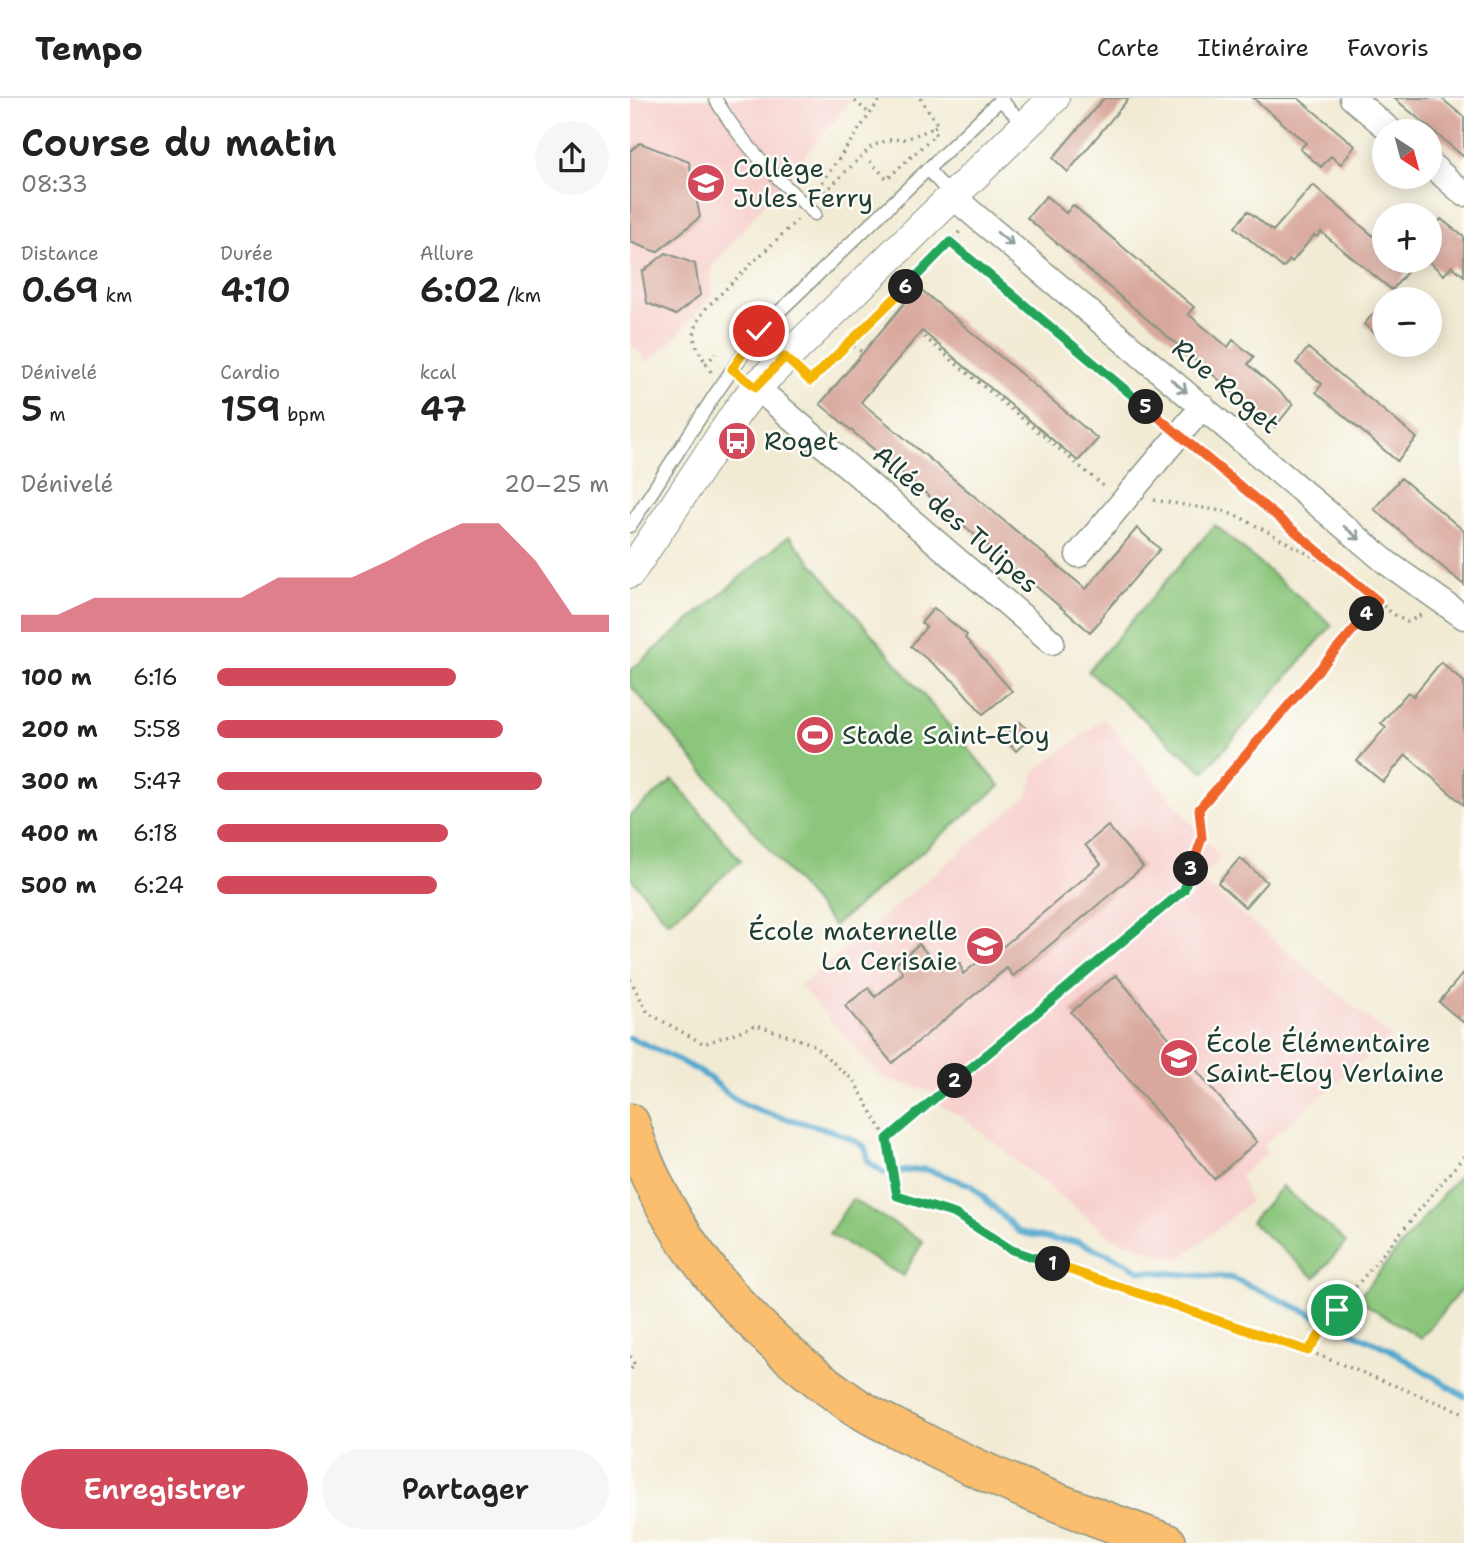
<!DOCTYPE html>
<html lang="fr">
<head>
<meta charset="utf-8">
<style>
	:root { --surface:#fff; --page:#f6f6f6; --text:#222; --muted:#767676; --line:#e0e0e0; --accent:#d1495b }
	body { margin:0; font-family:"Shantell Sans",sans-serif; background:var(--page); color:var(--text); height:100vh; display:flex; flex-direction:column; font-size:26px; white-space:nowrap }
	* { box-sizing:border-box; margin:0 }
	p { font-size:23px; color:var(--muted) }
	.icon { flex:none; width:38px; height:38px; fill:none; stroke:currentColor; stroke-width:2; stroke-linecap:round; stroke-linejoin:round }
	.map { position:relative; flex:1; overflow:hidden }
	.details { display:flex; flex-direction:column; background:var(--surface); width:630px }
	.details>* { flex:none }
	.needle { width:46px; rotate:144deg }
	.fabs { position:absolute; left:742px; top:21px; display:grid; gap:14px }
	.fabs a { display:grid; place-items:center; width:70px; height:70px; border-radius:50%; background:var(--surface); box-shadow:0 4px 18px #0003; font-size:35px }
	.pin { position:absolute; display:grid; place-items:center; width:60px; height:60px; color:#fff; margin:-30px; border:4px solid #fff; border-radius:50%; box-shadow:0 2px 7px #0007 }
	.km { position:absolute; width:35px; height:35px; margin:-18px; border-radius:50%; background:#222; color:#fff; font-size:19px; line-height:35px; text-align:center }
	.round { display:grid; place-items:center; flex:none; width:74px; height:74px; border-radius:37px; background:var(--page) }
	.overview { display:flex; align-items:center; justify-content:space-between; height:119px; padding:0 21px }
	h1 { font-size:38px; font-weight:600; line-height:52px }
	.figures { display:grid; grid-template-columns:repeat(3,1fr); gap:10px; height:119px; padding:7px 21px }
	.figures div { display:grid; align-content:center }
	.figures b { font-size:35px; font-weight:600 }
	.figures small { font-size:19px; font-weight:400 }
	.figures p { font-size:19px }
	.chart { height:196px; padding:14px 21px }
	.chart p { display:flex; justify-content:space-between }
	.chart svg { width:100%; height:126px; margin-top:7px; fill:var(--accent); opacity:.7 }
	.button { display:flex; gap:14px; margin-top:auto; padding:14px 21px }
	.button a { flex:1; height:80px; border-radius:42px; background:var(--accent); color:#fff; font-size:28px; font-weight:600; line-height:80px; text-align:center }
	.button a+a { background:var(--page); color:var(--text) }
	ul { padding:0 21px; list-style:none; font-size:23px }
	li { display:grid; grid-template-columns:112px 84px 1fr; align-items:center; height:52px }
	li i { height:18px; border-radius:9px; background:var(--accent) }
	header { display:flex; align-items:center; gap:42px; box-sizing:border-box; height:98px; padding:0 35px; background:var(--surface); border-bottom:2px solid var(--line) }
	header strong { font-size:33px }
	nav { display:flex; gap:38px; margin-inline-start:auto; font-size:24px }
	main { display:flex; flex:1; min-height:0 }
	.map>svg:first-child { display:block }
	.built { fill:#f7d0ce }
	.pitch { fill:#8bc67b; stroke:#558258; stroke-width:2 }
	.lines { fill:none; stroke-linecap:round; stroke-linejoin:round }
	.stream { stroke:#52a8ce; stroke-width:6 }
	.building { fill:#d9a89c }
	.service-casing { stroke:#889484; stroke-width:15 }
	.minor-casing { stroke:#889484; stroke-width:27 }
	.tertiary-casing { stroke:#889484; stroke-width:32 }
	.primary-casing { stroke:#889484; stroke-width:41 }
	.path { stroke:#889484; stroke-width:3.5; stroke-dasharray:2 5; stroke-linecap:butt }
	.service { stroke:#fff; stroke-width:12 }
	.minor { stroke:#fff; stroke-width:24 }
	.tertiary { stroke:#fff; stroke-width:30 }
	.primary { stroke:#fbbd6e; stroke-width:38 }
	.oneway { stroke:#8f9e9a }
	.split-1-casing { stroke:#fff; stroke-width:14 }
	.split-2-casing { stroke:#fff; stroke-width:14 }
	.split-3-casing { stroke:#fff; stroke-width:14 }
	.split-4-casing { stroke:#fff; stroke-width:14 }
	.split-5-casing { stroke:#fff; stroke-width:14 }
	.split-6-casing { stroke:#fff; stroke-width:14 }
	.split-7-casing { stroke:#fff; stroke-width:14 }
	.split-1 { stroke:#f5b400; stroke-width:9 }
	.split-2 { stroke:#22a559; stroke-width:9 }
	.split-3 { stroke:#22a559; stroke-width:9 }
	.split-4 { stroke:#f0652b; stroke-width:9 }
	.split-5 { stroke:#f0652b; stroke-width:9 }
	.split-6 { stroke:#22a559; stroke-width:9 }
	.split-7 { stroke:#f5b400; stroke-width:9 }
	.labels { text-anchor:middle; stroke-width:5; stroke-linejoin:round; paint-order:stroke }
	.poi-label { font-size:26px; fill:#1f3d34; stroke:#fdfcf7; text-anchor:start }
	.street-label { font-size:26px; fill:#1f3d34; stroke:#fdfcf7 }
</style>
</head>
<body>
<header>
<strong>Tempo</strong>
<nav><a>Carte</a><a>Itinéraire</a><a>Favoris</a></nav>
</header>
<main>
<section class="details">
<div class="overview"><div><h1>Course du matin</h1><p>08:33</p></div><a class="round"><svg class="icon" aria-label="share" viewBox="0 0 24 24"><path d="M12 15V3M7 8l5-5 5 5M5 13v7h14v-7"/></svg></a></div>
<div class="figures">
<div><p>Distance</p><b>0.69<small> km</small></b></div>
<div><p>Durée</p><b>4:10</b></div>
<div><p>Allure</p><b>6:02<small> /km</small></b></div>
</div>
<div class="figures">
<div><p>Dénivelé</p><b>5<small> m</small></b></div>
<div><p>Cardio</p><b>159<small> bpm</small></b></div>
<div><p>kcal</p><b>47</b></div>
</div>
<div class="chart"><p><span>Dénivelé</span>20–25 m</p>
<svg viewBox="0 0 160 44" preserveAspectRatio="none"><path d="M0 44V38L10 38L20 32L30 32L40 32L50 32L60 32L70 25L80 25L90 25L100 19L110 12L120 6L130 6L140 19L150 38L160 38V44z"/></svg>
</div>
<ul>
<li><b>100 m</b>6:16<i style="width:61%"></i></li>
<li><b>200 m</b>5:58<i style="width:73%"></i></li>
<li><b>300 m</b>5:47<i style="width:83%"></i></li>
<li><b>400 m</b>6:18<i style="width:59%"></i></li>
<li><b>500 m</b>6:24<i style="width:56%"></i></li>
</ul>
<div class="button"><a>Enregistrer</a><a>Partager</a></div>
</section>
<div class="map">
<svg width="834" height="1445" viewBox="0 0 834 1445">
	<rect width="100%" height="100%" fill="#fdfcf7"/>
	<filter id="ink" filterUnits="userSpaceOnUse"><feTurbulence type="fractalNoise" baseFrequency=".0143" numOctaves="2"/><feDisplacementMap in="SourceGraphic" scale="14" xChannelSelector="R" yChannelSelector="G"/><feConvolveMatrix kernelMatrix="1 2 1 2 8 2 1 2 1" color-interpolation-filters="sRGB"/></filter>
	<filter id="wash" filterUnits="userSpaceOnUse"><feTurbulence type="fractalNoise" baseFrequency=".00686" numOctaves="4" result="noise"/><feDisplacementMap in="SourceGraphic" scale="28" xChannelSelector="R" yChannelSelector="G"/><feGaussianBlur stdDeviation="1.57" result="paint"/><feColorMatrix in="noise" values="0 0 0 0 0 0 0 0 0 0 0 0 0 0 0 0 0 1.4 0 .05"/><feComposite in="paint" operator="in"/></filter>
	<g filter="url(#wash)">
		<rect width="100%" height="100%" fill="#f2ebd4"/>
		<!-- built -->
		<path class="built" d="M0,0H223L81,170L83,195L47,238L18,265L0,245Z
			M474,621L591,760L571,780L580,790L761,939L632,1048L637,1055L610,1078L620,1104L549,1162L482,1140L331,1018L312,1009L302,994L252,980L170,888L398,697L405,673Z"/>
		<!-- pitch -->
		<path class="pitch" d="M585,427L702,527L574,674L458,573Z
			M159,438L370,688L204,828L0,587V573Z
			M43,682L111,763L38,824L0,779V717Z
			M834,1071V1188L791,1240L727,1201Z
			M652,1088L716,1144L685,1180L621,1124Z
			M222,1101L293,1143L273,1178L199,1136Z"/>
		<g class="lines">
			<!-- stream -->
			<path class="stream" d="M0,940C27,951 53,963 78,979C88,986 97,997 108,1003C148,1025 197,1023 235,1049L238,1064L254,1075L295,1071L341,1087L389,1134L426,1142L446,1143L489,1161L510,1173L602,1180L759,1251L834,1298"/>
		</g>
		<g id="blocks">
			<!-- building -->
			<path class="building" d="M474,0H499L438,74L423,60Z
				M623,0H668L725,48L711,66L701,58L691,69L670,51L676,45Z
				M764,0H811L817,5L834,19V59Z
				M10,45L59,64L70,119L27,154L0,144V53Z
				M683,87L754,147V163H786L762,192L691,134L687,139L684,137L662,164L660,162L653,170L605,129L618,113L643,133Z
				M416,98L436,115L443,107L564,209L558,216L598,249L603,242L624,259L618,266L663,306L645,329L397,120Z
				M811,121L834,139V178L822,168L814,177L798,163H800V134Z
				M36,155L65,166L70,197L46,217L17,205L12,174Z
				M288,189L468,341L448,363L292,233L231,304L456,491L507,430L530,451L470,520V523L460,534L190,306Z
				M754,204V243L734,226Z
				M678,250L787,340L767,363L686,294L692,286L666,265Z
				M771,380L834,433V487L744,411Z
				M304,510L337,537L335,540L382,593L353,616L326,585L281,548L296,529L291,525Z
				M811,564L834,584V707L776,657L753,684L727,663L756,629L751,625L778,594L783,598Z
				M390,624L403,637L386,653L373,639Z
				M478,728L513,769L383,878L377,870L262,965L215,908L238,890L245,899L273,875L266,866L289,846L310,871L320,866L322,869L330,865L333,876L360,854L363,857L471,766L455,747Z
				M610,760L637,784L615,809L588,785Z
				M834,874V925L809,904Z
				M486,877L627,1044L584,1081L441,914Z"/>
		</g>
	</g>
	<g filter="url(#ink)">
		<use href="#blocks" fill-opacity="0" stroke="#889484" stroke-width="2"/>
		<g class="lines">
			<defs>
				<path id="service" d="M85,0C107,40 151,85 185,116
					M369,0L395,27
					M298,72L322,98
					M0,428L84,298L129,233L372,0"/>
				<path id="minor" d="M722,0L761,33
					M800,66L834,96
					M322,98L756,464L834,519
					M126,289L422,544
					M448,457L573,308"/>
				<path id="tertiary" d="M0,475L107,314L126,289L424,0"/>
				<path id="primary" d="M0,1025C35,1142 123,1237 222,1306C241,1319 263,1329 283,1339C364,1382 450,1414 537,1445"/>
			</defs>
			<!-- service casing -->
			<use href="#service" class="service-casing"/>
			<!-- minor casing -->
			<use href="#minor" class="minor-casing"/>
			<!-- tertiary casing -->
			<use href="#tertiary" class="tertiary-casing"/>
			<!-- primary casing -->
			<use href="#primary" class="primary-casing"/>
			<!-- path -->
			<path class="path" d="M290,0L308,27L301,31
				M225,3L240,16
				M240,63L257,81L306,36
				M184,96L251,0
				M190,99L242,48L258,42L276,41L301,31L308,39
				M316,141L533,323
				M294,239L476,390
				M218,244L233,255
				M76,266L86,255
				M81,274C65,245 55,240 77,209L167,122
				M174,278L180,283L311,155L330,133
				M566,350L763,516L777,524L791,517
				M524,402L592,413L610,419L691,463L702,466
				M0,881L18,915L74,946L127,927L182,946L224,983L257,1041
				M834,1058L709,1209L678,1253L834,1315
				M678,1253L382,1152L325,1116L267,1098L257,1041L554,791L572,740L569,711L748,503
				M0,1258L5,1267L0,1272"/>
			<!-- service -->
			<use href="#service" class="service"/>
			<!-- minor -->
			<use href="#minor" class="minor"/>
			<!-- tertiary -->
			<use href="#tertiary" class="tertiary"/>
			<!-- primary -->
			<use href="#primary" class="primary"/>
		</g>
		<!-- one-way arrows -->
		<defs><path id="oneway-shaft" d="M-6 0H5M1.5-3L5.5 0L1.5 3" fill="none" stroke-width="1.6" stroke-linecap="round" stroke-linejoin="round" transform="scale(1.75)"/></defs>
		<g class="oneway">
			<use href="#oneway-shaft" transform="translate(375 141) rotate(40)"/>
			<use href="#oneway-shaft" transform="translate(549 288) rotate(40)"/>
			<use href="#oneway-shaft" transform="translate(722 435) rotate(40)"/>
		</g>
	</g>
	<g class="lines" filter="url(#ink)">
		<defs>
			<path id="split-1" d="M423,1166L678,1253L707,1212"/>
			<path id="split-2" d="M325,983L257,1041L267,1098L325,1116L382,1152L423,1166"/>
			<path id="split-3" d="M325,983L554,792L561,771"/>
			<path id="split-4" d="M561,771L572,740L569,711L737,516"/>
			<path id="split-5" d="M516,309L748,503L737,516"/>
			<path id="split-6" d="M276,189L320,144L516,309"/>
			<path id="split-7" d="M129,233L102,271L126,289L155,259L180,283L276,189"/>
		</defs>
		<!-- split-1 casing -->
		<use href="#split-1" class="split-1-casing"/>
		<!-- split-2 casing -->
		<use href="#split-2" class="split-2-casing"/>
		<!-- split-3 casing -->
		<use href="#split-3" class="split-3-casing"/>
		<!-- split-4 casing -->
		<use href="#split-4" class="split-4-casing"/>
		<!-- split-5 casing -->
		<use href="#split-5" class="split-5-casing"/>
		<!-- split-6 casing -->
		<use href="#split-6" class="split-6-casing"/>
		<!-- split-7 casing -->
		<use href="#split-7" class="split-7-casing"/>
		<!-- split-1 -->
		<use href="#split-1" class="split-1"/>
		<!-- split-2 -->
		<use href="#split-2" class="split-2"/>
		<!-- split-3 -->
		<use href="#split-3" class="split-3"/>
		<!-- split-4 -->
		<use href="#split-4" class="split-4"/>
		<!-- split-5 -->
		<use href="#split-5" class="split-5"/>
		<!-- split-6 -->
		<use href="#split-6" class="split-6"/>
		<!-- split-7 -->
		<use href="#split-7" class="split-7"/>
	</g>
	<!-- icons -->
	<defs>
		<symbol id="school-disc" viewBox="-11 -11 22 22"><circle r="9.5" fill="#d1495b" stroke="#fdfcf7"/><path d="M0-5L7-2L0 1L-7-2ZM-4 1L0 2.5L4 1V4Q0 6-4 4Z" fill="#fff"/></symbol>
		<symbol id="bus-disc" viewBox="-11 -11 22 22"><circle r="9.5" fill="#d1495b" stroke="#fdfcf7"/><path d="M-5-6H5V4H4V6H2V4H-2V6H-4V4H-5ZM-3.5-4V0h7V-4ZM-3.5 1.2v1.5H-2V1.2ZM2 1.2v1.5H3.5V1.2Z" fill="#fff"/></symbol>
		<symbol id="stadium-disc" viewBox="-11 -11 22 22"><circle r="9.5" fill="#d1495b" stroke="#fdfcf7"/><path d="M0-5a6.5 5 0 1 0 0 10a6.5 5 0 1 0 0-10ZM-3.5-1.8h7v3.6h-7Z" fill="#fff"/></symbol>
	</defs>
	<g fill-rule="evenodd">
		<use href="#school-disc" x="54" y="63" width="44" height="44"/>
		<use href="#bus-disc" x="85" y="321" width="44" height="44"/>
		<use href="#stadium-disc" x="163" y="615" width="44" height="44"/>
		<use href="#school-disc" x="333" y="826" width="44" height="44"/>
		<use href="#school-disc" x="527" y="938" width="44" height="44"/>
	</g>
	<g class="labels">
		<!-- poi labels -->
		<g class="poi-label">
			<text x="103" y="79">Collège<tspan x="103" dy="30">Jules Ferry</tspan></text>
			<text x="134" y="352">Roget</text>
			<text x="212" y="646">Stade Saint-Eloy</text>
			<text x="328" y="842" text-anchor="end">École maternelle<tspan x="328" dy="30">La Cerisaie</tspan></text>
			<text x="576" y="954">École Élémentaire<tspan x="576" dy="30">Saint-Eloy Verlaine</tspan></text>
		</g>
		<!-- street labels -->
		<g class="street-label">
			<text transform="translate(596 288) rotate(40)" y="9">Rue Roget</text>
			<text transform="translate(326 421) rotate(41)" y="9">Allée des Tulipes</text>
		</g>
	</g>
</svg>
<div class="fabs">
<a><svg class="needle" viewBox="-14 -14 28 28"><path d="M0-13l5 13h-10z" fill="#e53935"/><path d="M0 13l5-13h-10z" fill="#767676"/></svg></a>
<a>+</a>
<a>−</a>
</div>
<div class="pin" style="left:707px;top:1212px;background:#1e9e55"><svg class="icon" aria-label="arrive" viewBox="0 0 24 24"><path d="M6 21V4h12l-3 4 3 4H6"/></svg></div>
<div class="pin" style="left:129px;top:233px;background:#d93025"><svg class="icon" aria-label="check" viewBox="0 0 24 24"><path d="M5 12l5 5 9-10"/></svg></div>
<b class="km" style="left:423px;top:1166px">1</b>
<b class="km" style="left:325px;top:983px">2</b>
<b class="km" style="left:561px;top:771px">3</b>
<b class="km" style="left:737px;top:516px">4</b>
<b class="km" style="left:516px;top:309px">5</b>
<b class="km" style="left:276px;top:189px">6</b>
</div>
</main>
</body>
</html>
